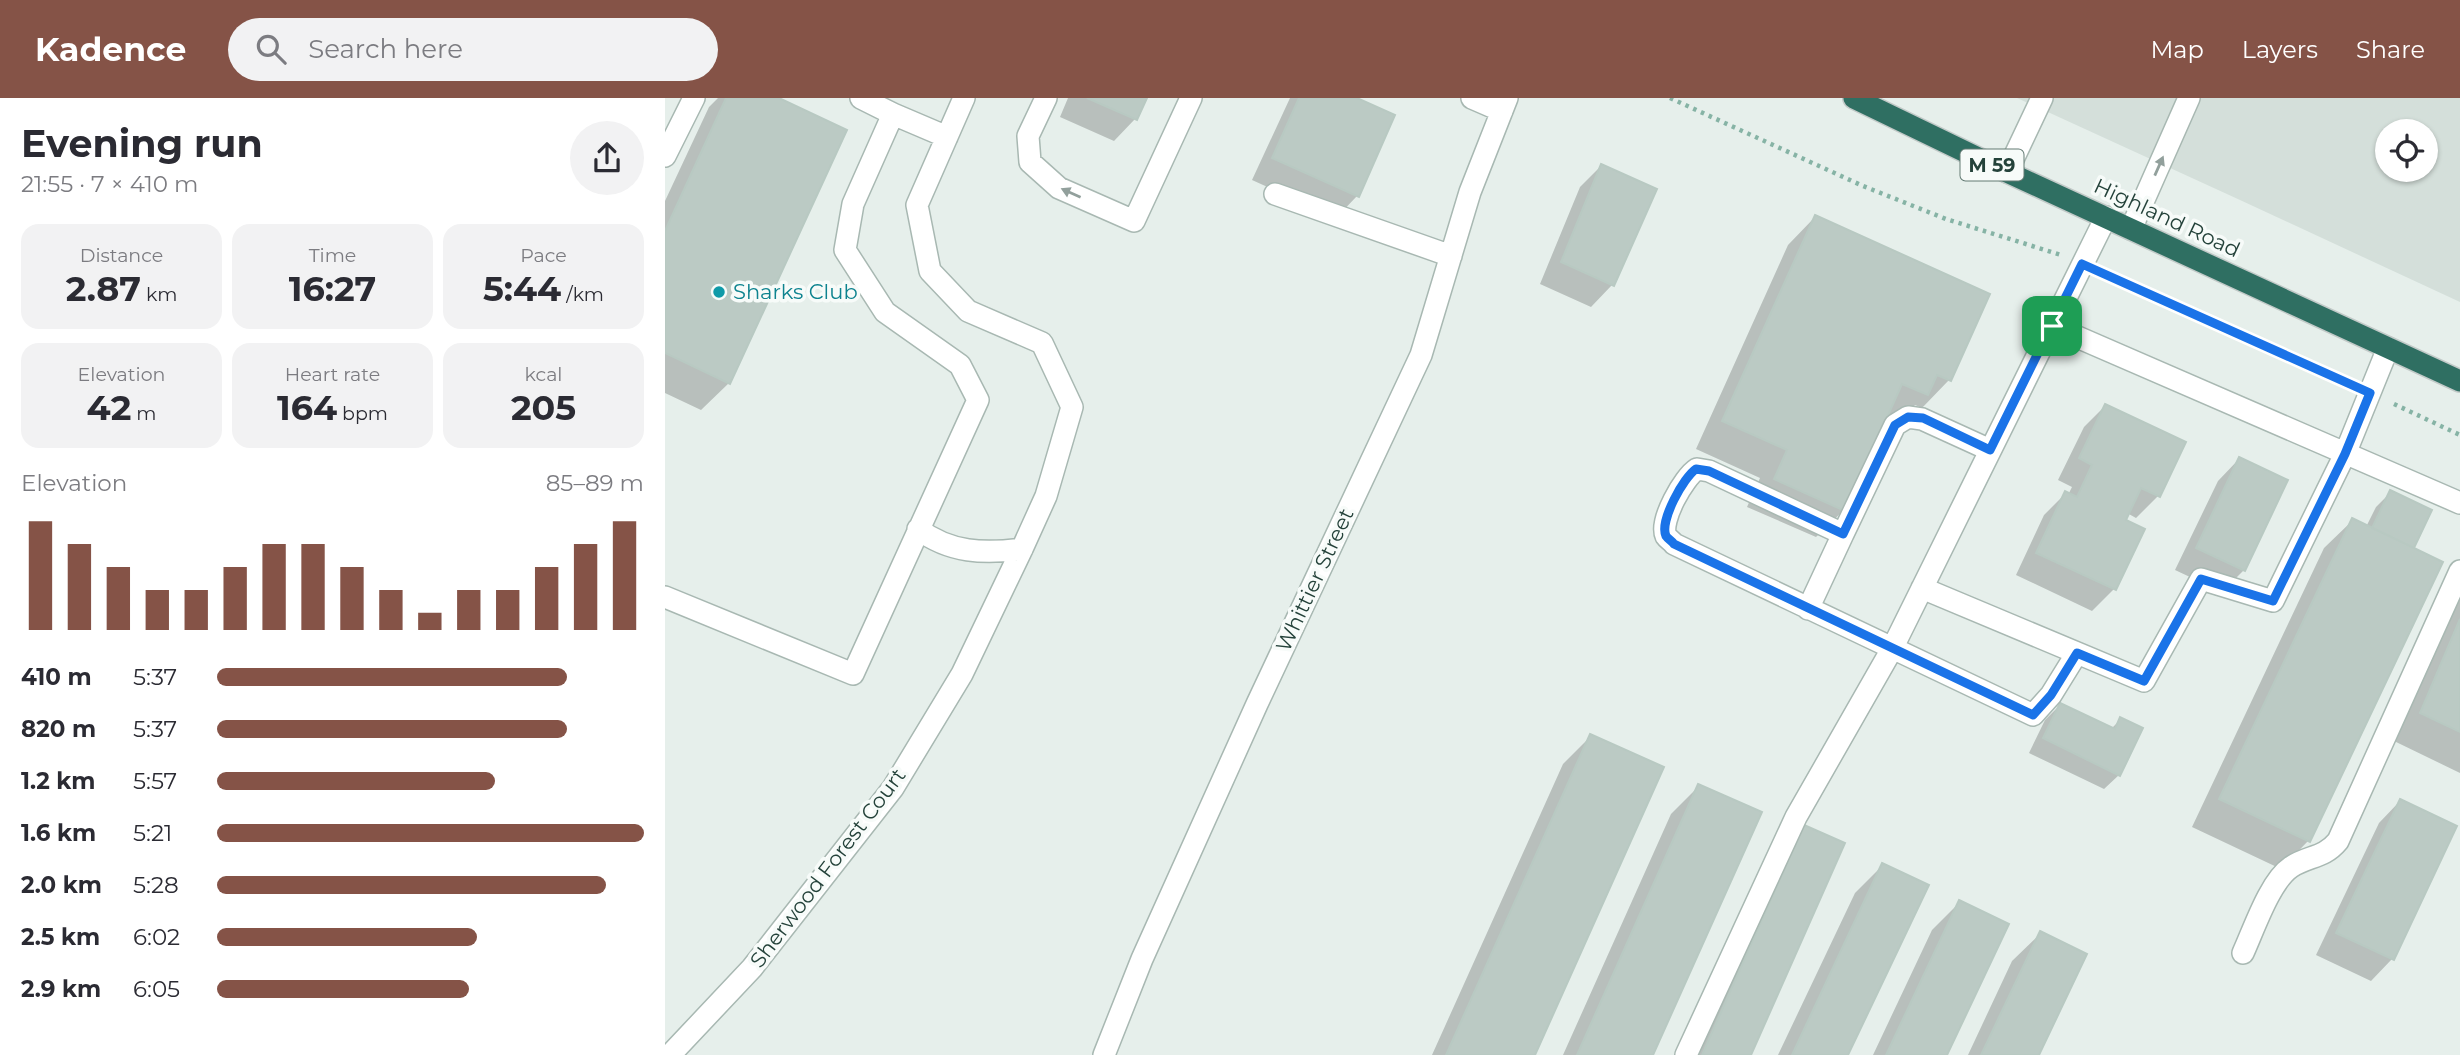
<!DOCTYPE html>
<html lang="en">
<head>
<meta charset="utf-8">
<style>
	:root { --surface:#fff; --page:#f2f2f3; --text:#2b2b33; --muted:#7c7c81; --accent:#855347 }
	body { margin:0; font-family:Montserrat,sans-serif; background:var(--page); color:var(--text); height:100vh; display:flex; flex-direction:column; font-size:26px; white-space:nowrap }
	* { box-sizing:border-box; margin:0 }
	p { font-size:23px; color:var(--muted) }
	.icon { flex:none; width:38px; height:38px; fill:none; stroke:currentColor; stroke-width:2; stroke-linecap:round; stroke-linejoin:round }
	.map { position:relative; flex:1; overflow:hidden }
	.sheet { display:flex; flex-direction:column; background:var(--surface); width:665px }
	.sheet>* { flex:none }
	.controls { position:absolute; left:1710px; top:21px; display:grid; gap:14px }
	.controls a { display:grid; place-items:center; width:63px; height:63px; border-radius:50%; background:var(--surface); box-shadow:0 2px 5px #0004; font-size:35px }
	.pin { position:absolute; display:grid; place-items:center; width:60px; height:60px; color:#fff; margin:-30px; border-radius:14px; box-shadow:0 4px 10px #0006 }
	.round { display:grid; place-items:center; flex:none; width:74px; height:74px; border-radius:37px; background:var(--page) }
	.head { display:flex; align-items:center; justify-content:space-between; height:119px; padding:0 21px }
	h1 { font-size:38px; font-weight:700; line-height:52px }
	.metrics { display:grid; grid-template-columns:repeat(3,1fr); gap:10px; height:119px; padding:7px 21px }
	.metrics div { display:grid; align-content:center; border-radius:18px; background:var(--page); text-align:center }
	.metrics b { font-size:35px; font-weight:700 }
	.metrics small { font-size:19px; font-weight:400 }
	.metrics p { font-size:19px }
	.chart { height:196px; padding:14px 21px }
	.chart p { display:flex; justify-content:space-between }
	.chart svg { width:100%; height:126px; margin-top:7px; stroke:var(--accent); stroke-width:6 }
	ul { padding:0 21px; list-style:none; font-size:23px }
	li { display:grid; grid-template-columns:112px 84px 1fr; align-items:center; height:52px }
	li i { height:18px; border-radius:9px; background:var(--accent) }
	header { display:flex; align-items:center; gap:42px; box-sizing:border-box; height:98px; padding:0 35px; background:var(--accent); color:#fff }
	header strong { font-size:33px }
	nav { display:flex; gap:38px; margin-inline-start:auto; font-size:24px }
	.search { width:490px; height:63px; background:var(--page); display:flex; align-items:center; gap:18px; box-sizing:border-box; padding:0 24px; border-radius:38px; color:var(--muted); font-size:26px }
	main { display:flex; flex:1; min-height:0 }
	.map>svg:first-child { display:block }
	.built { fill:#d4dfda; fill-rule:evenodd }
	.shadow { fill:#0003 }
	.building { fill:#bbcac4; stroke:#b8c9c2; stroke-width:2 }
	.lines { fill:none; stroke-linecap:round; stroke-linejoin:round }
	.minor-casing { stroke:#a8b8b2; stroke-width:24 }
	.highway-casing { stroke:#c2cac8; stroke-width:24 }
	.path { stroke:#86b3a5; stroke-width:4.5; stroke-dasharray:3.5 5; stroke-linecap:butt }
	.minor { stroke:#fff; stroke-width:21 }
	.highway { stroke:#2f6f62; stroke-width:21 }
	.oneway { fill:#92a09c }
	.route-casing { stroke:#fff; stroke-width:14 }
	.route { stroke:#1a73e8; stroke-width:9 }
	.culture-dot { fill:#0f9aa8; stroke:#f7fbf9; stroke-width:2.5 }
	.labels { text-anchor:middle; stroke-width:7; stroke-linejoin:round; paint-order:stroke }
	.shield { fill:#f7fbf9; stroke:#637a73; stroke-width:2 }
	.shield-label { font-size:19px; font-weight:bold; fill:#24423a }
	.street-label { font-size:21px; fill:#24423a; stroke:#f7fbf9 }
	.culture-label { font-size:21px; fill:#0d838f; stroke:#f7fbf9; text-anchor:start }
</style>
</head>
<body>
<header>
<strong>Kadence</strong>
<div class="search"><svg class="icon" aria-label="search" viewBox="0 0 24 24"><circle cx="10" cy="10" r="6"/><path d="M15 15l6 6"/></svg>Search here</div>
<nav><a>Map</a><a>Layers</a><a>Share</a></nav>
</header>
<main>
<section class="sheet">
<div class="head"><div><h1>Evening run</h1><p>21:55 · 7 × 410 m</p></div><a class="round"><svg class="icon" aria-label="share" viewBox="0 0 24 24"><path d="M12 15V3M7 8l5-5 5 5M5 13v7h14v-7"/></svg></a></div>
<div class="metrics">
<div><p>Distance</p><b>2.87<small> km</small></b></div>
<div><p>Time</p><b>16:27</b></div>
<div><p>Pace</p><b>5:44<small> /km</small></b></div>
</div>
<div class="metrics">
<div><p>Elevation</p><b>42<small> m</small></b></div>
<div><p>Heart rate</p><b>164<small> bpm</small></b></div>
<div><p>kcal</p><b>205</b></div>
</div>
<div class="chart"><p><span>Elevation</span>85–89 m</p>
<svg viewBox="0 0 160 44" preserveAspectRatio="none"><path d="M5 44V6M15 44V14M25 44V22M35 44V30M45 44V30M55 44V22M65 44V14M75 44V14M85 44V22M95 44V30M105 44V38M115 44V30M125 44V30M135 44V22M145 44V14M155 44V6"/></svg>
</div>
<ul>
<li><b>410 m</b>5:37<i style="width:82%"></i></li>
<li><b>820 m</b>5:37<i style="width:82%"></i></li>
<li><b>1.2 km</b>5:57<i style="width:65%"></i></li>
<li><b>1.6 km</b>5:21<i style="width:100%"></i></li>
<li><b>2.0 km</b>5:28<i style="width:91%"></i></li>
<li><b>2.5 km</b>6:02<i style="width:61%"></i></li>
<li><b>2.9 km</b>6:05<i style="width:59%"></i></li>
</ul>
</section>
<div class="map">
<svg width="1795" height="957" viewBox="0 0 1795 957">
	<rect width="100%" height="100%" fill="#e6efeb"/>
	<!-- built -->
	<path class="built" d="M1352,0H1795V204L1575,102ZM1722,33H1760V72H1722Z"/>
	<!-- shadow -->
	<path class="shadow" d="M53,0H110L64,285L36,312L0,295V103L44,9Z
		M403,0H480L470,21L449,43L395,19Z
		M625,0H687L692,98L671,120L587,82Z
		M936,68L947,187L926,209L875,186L915,89Z
		M1150,119L1284,282L1257,310L1250,307L1233,324L1221,318L1179,412L1151,439L1082,409L1095,380L1031,351L1123,147Z
		M1440,308L1493,398L1471,420L1462,415L1459,423L1477,432L1449,491L1427,513L1351,477L1379,417L1401,395L1403,397L1407,389L1393,382L1419,329Z
		M1574,361L1621,383L1579,472L1557,494L1510,472L1553,383Z
		M1726,394L1747,451L1775,465L1643,743L1616,771L1527,729L1659,450L1687,423L1701,429L1711,409Z
		M1795,496V675L1729,643Z
		M1395,607L1446,631L1456,621L1454,677L1439,691L1364,655L1380,622Z
		M926,638L868,957H767L898,666Z
		M1034,688L986,957H898L1006,716Z
		M1735,703L1727,861L1706,883L1651,857L1714,725Z
		M1140,729L1084,957H1023L1112,757Z
		M1218,767L1181,957H1113L1190,795Z
		M1295,804L1280,957H1208L1267,832Z
		M1375,836L1372,957H1303L1347,863Z"/>
	<!-- building -->
	<path class="building" d="M61,0H114L182,32L65,286L0,255V133Z
		M422,0H482L472,22Z
		M634,0H692L730,17L694,99L607,60Z
		M936,66L992,91L949,188L896,164Z
		M1150,117L1325,196L1286,283L1272,277L1263,297L1237,286L1180,413L1109,381L1122,352L1057,323Z
		M1440,306L1521,344L1495,399L1476,390L1461,422L1480,431L1451,492L1371,455L1400,393L1412,399L1427,367L1414,360Z
		M1574,359L1623,382L1580,473L1531,450Z
		M1725,392L1767,412L1749,450L1707,430Z
		M1687,420L1778,464L1645,744L1554,701Z
		M1795,521V634L1755,615Z
		M1395,605L1450,631L1455,619L1478,630L1455,678L1378,640Z
		M925,636L999,669L870,957H781Z
		M1033,686L1097,714L988,957H912Z
		M1735,701L1792,728L1729,862L1671,835Z
		M1139,727L1180,745L1086,957H1037Z
		M1217,765L1264,787L1183,957H1127Z
		M1294,802L1344,826L1282,957H1221Z
		M1375,833L1422,856L1374,957H1316Z"/>
	<g class="lines">
		<defs>
			<path id="minor" d="M196,0L228,16
				M381,0L363,38L365,64L394,90L469,123L526,0
				M807,0L837,13
				M0,58L29,0
				M1342,74L1377,0
				M610,96L786,158
				M1466,131L1524,0
				M1387,228L1795,405
				M1325,352L1257,321L1243,319L1230,327L1178,436L1044,373L1032,371C1019,379 994,423 1001,438C1003,441 1007,443 1009,446L1368,617L1386,597L1412,555
				M253,431C285,455 319,456 357,451
				M1257,490L1479,583L1536,481L1608,503L1680,356L1723,250
				M0,499L188,576L313,302L295,267L220,214L180,152L188,106L228,16L282,39
				M1143,511L1178,436
				M1578,855C1589,831 1605,783 1626,769C1644,757 1658,761 1673,743L1795,473
				M5,957L87,870L228,690L297,576L357,451L381,398L407,309L377,245L303,213L265,173L252,107L299,0
				M439,957L477,861L592,606L756,257L805,94L842,0
				M1021,957L1131,719L1227,551L1441,119"/>
			<path id="highway" d="M1189,0L1342,74L1795,283"/>
		</defs>
		<!-- minor casing -->
		<use href="#minor" class="minor-casing"/>
		<!-- highway casing -->
		<use href="#highway" class="highway-casing"/>
		<!-- path -->
		<path class="path" d="M1005,0L1198,88L1281,121L1396,157
			M1443,176L1683,285
			M1729,306L1795,337"/>
		<!-- minor -->
		<use href="#minor" class="minor"/>
		<!-- highway -->
		<use href="#highway" class="highway"/>
	</g>
	<!-- one-way arrows -->
	<defs><path id="oneway-solid" d="M-6-.8H1V-3.2L6.5 0L1 3.2V.8H-6Z" transform="scale(1.75)"/></defs>
	<g class="oneway">
		<use href="#oneway-solid" transform="translate(1494 68) rotate(-66)"/>
		<use href="#oneway-solid" transform="translate(406 95) rotate(-156)"/>
	</g>
	<g class="lines">
		<defs>
			<path id="route" d="M1417,166L1705,295L1680,356L1608,503L1536,481L1479,583L1412,555L1386,597L1368,617L1009,446C1007,443 1003,441 1001,438C994,423 1019,379 1031,371L1044,373L1178,436L1230,327L1243,319L1258,320L1325,352Z"/>
		</defs>
		<!-- route casing -->
		<use href="#route" class="route-casing"/>
		<!-- route -->
		<use href="#route" class="route"/>
	</g>
	<!-- markers -->
	<circle class="culture-dot" cx="54" cy="194" r="7"/>
	<g class="labels">
		<!-- shield labels -->
		<rect class="shield" x="1295.5" y="51.5" width="63" height="31" rx="5"/>
		<g class="shield-label">
			<text x="1327" y="74">M 59</text>
		</g>
		<!-- street labels -->
		<g class="street-label">
			<text transform="translate(1502 120) rotate(25)" y="7">Highland Road</text>
			<text transform="translate(650 482) rotate(-65)" y="7">Whittier Street</text>
			<text transform="translate(163 770) rotate(-53)" y="7">Sherwood Forest Court</text>
		</g>
		<!-- culture labels -->
		<g class="culture-label">
			<text x="68" y="201">Sharks Club</text>
		</g>
	</g>
</svg>
<div class="controls">
<a><svg class="icon" aria-label="locate" viewBox="0 0 24 24"><circle cx="12" cy="12" r="6"/><path d="M12 2v4M12 18v4M2 12h4M18 12h4"/></svg></a>
</div>
<div class="pin" style="left:1387px;top:228px;background:#1e9e55"><svg class="icon" aria-label="arrive" viewBox="0 0 24 24"><path d="M6 21V4h12l-3 4 3 4H6"/></svg></div>
</div>
</main>
</body>
</html>
